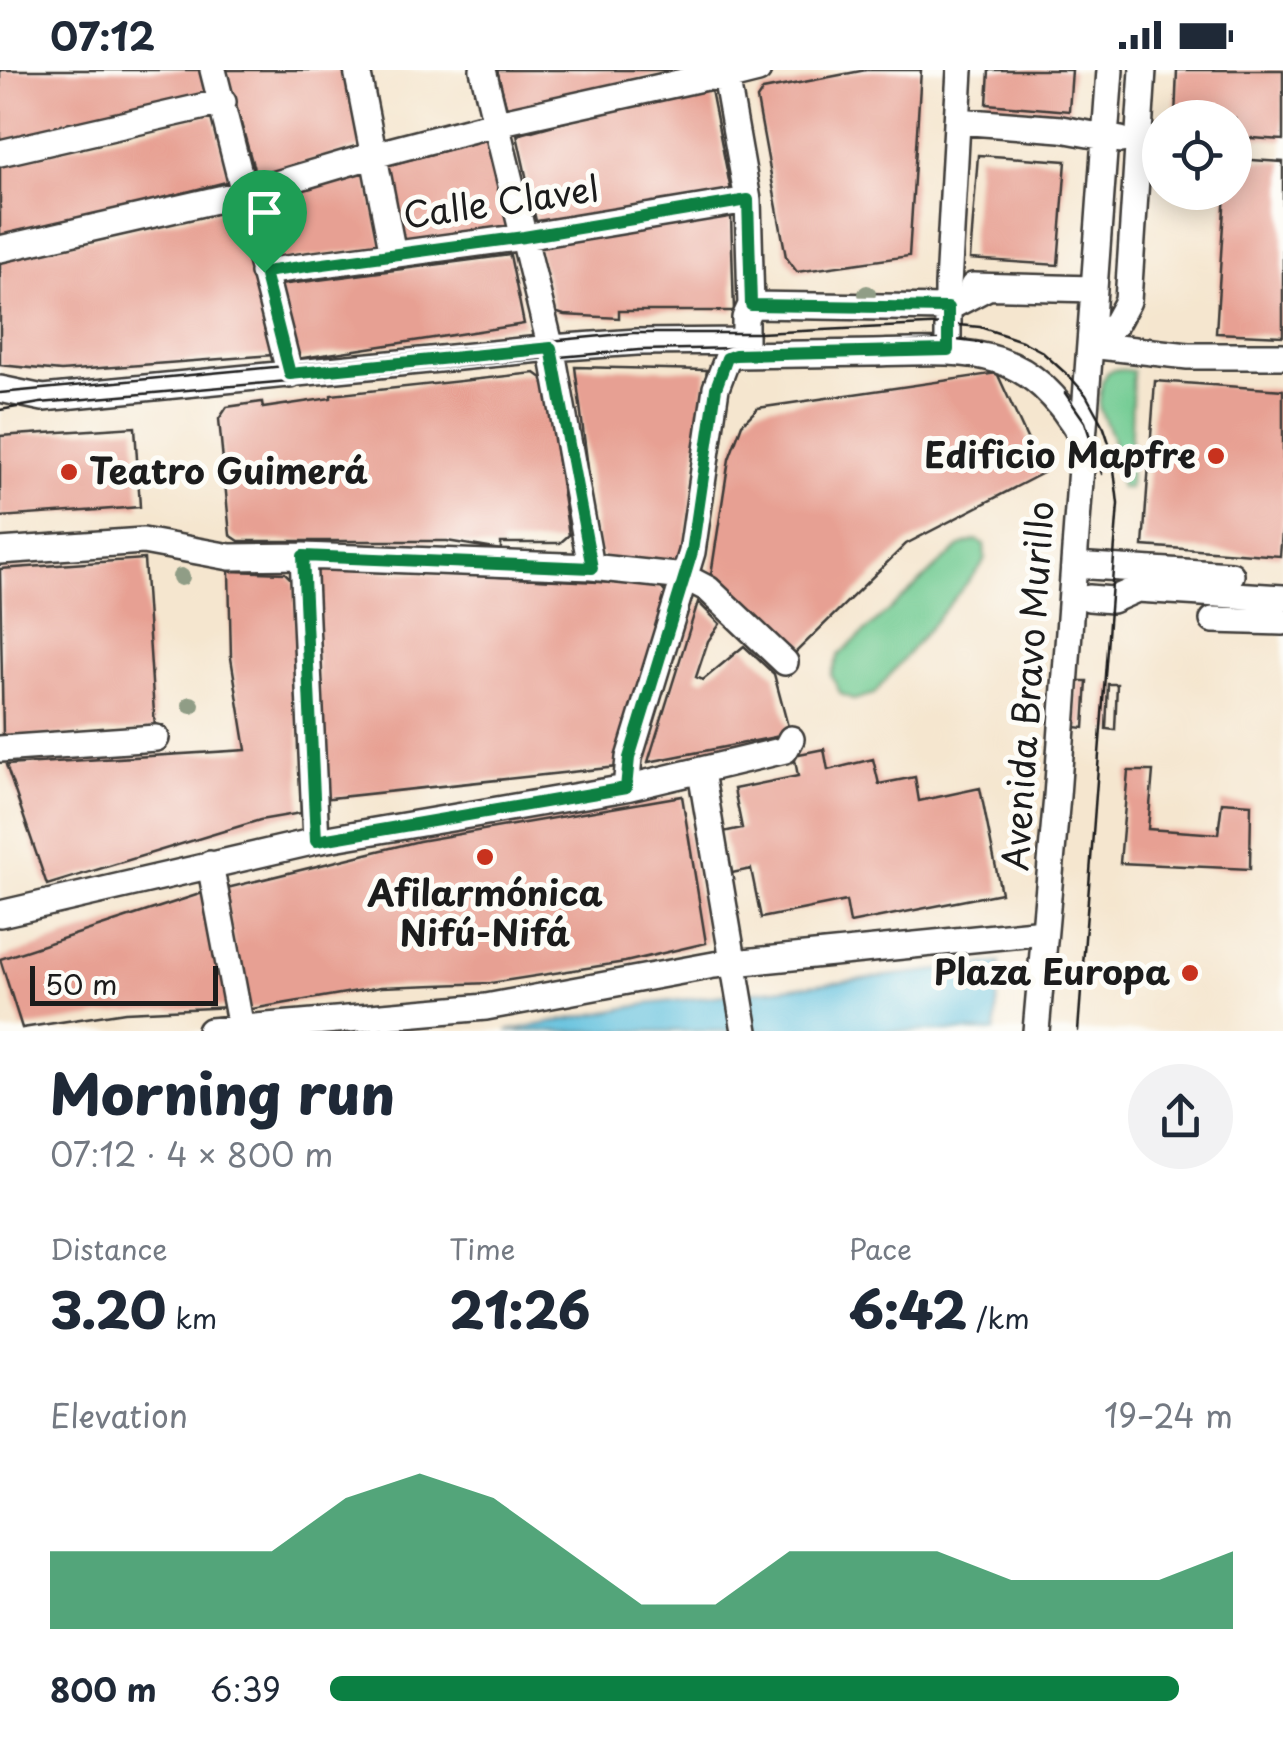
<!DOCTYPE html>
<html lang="en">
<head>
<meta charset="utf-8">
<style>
	:root { --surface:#fff; --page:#f2f2f3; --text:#1f2937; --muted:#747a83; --accent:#0b8043 }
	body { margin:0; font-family:"Playpen Sans",sans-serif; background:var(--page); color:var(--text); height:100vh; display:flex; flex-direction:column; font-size:38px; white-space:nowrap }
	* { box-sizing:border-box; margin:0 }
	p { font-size:32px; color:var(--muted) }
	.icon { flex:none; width:55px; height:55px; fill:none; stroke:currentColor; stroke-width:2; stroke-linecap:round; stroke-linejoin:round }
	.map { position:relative; height:961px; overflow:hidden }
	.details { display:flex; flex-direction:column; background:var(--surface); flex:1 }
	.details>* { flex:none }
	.controls { position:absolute; left:1142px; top:30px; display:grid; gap:20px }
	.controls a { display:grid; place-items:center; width:110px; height:110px; border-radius:50%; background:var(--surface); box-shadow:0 5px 25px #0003; font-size:50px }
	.scale { position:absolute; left:30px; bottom:25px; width:188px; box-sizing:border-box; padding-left:10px; border:5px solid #1c1c1c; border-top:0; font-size:28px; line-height:35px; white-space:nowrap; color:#1c1c1c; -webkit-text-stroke:8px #fdfcf7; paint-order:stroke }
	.pin { position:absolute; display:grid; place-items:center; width:85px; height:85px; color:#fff; margin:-102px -42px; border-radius:50% 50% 50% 0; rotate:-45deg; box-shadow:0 0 10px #0007 }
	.pin .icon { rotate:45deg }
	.round { display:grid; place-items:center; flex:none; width:105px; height:105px; border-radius:52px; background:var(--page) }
	.headline { display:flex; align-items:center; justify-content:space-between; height:170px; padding:0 50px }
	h1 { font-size:55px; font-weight:800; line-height:75px }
	.figures { display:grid; grid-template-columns:repeat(3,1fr); gap:15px; height:170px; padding:10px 50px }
	.figures div { display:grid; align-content:center }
	.figures b { font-size:50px; font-weight:800 }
	.figures small { font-size:28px; font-weight:400 }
	.figures p { font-size:28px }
	.chart { height:280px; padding:20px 50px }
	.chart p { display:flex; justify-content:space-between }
	.chart svg { width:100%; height:180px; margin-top:10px; fill:var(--accent); opacity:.7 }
	ul { padding:0 50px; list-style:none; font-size:32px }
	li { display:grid; grid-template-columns:160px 120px 1fr; align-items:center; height:75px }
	li i { height:25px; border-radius:12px; background:var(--accent) }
	.status { display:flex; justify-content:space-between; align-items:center; height:70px; padding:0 50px; background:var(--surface); direction:ltr }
	.status svg { height:28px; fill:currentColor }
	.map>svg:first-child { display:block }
	.green { fill:#70ca91; stroke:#467356; stroke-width:2.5 }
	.water { fill:#5fbfdd; stroke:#3e6e7c; stroke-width:2.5 }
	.building { fill:#e7a093 }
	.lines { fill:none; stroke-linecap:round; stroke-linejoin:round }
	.minor-casing { stroke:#3d3a37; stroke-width:30 }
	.minor { stroke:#fff; stroke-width:25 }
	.tram { stroke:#1c1c1c; stroke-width:2.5 }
	.tree { fill:#909d86 }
	.route-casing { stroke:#fff; stroke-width:20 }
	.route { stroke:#0b8043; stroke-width:12 }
	.poi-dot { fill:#c8321e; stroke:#fdfcf7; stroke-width:4 }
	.labels { text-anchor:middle; stroke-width:10; stroke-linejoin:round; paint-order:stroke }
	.street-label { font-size:35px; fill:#1c1c1c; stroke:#fdfcf7 }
	.poi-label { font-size:35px; font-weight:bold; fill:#1c1c1c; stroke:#fdfcf7; text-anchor:end }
</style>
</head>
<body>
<div class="status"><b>07:12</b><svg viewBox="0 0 49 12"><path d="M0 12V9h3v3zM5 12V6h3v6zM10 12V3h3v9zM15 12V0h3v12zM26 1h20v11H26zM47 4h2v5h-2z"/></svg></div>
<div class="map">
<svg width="1283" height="961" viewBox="0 0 1283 961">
	<rect width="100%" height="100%" fill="#fdfcf7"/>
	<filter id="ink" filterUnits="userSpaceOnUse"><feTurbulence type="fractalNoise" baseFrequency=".01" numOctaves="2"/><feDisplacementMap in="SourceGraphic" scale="20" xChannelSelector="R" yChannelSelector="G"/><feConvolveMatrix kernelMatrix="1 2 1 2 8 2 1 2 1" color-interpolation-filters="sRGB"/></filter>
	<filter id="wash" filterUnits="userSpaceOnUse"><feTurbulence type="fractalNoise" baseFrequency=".0048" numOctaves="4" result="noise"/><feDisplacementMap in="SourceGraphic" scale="40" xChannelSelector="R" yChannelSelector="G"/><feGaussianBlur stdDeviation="2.25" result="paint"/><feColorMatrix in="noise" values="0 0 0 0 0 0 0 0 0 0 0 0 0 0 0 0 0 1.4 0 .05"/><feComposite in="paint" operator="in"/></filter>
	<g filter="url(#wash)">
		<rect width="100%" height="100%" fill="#f5e6cf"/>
		<!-- green -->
		<path class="green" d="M1118,299L1133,301L1129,418H1121L1112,367L1099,337L1102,312L1108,302Z
			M976,470L984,474L985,488L981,496L874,624L854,630L841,624L831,605L839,585L960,476Z"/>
		<!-- water -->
		<path class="water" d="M1000,893L995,961H507L647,934Z"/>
		<g id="blocks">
			<!-- building -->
			<path class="building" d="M0,0H202L209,27L0,73Z
				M226,0H345L363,77L256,106Z
				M497,0H673L674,1L508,43Z
				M866,0H921L909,186L797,202L786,187L757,29L763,20Z
				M989,0H1072L1069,41L987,34Z
				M1177,0H1283V70L1235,67V48H1175Z
				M702,15L711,20L732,126L538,160L517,65Z
				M213,44L230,111L0,169V94Z
				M485,70L495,74L509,153L504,161L402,175L385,96Z
				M978,85L1066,91L1058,195L970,189Z
				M1235,89L1283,92V266L1216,263L1225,122H1235Z
				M362,99L366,101L383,177L283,191L272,185L260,135L266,125Z
				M237,137L273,285L61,301L0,295V188Z
				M727,143L731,146L734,241H619V248L564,245L555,242L537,174Z
				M510,185L524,254L290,290L272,216Z
				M575,297L707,300L682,497L605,490L599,483Z
				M535,303L546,311L569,465L560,473H501V480L447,471H239L230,465L219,349L227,337L262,332L263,338L331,328V325Z
				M997,303L1043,403L906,474L793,585L711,505L729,389L742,354L758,338Z
				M1155,311L1283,320V451L1280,486L1143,476Z
				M135,357L140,437L0,447V366Z
				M144,489L155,659L3,668L0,499Z
				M320,498L659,515L668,526L617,697L321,729L314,506Z
				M229,501L285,503L295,513L301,743L260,750L47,815L6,695L246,680L231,588Z
				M698,532L720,554L708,571L696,607L703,610L744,576L774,604L790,664L648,692Z
				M1077,611H1087L1084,658L1074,657Z
				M1108,614H1117L1115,660L1106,659Z
				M824,679L828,700L873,689L879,714L915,707L919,731L980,718L1001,823L850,853L846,831L761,848L751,799L732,803L723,762L742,758L734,719L798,706L794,685Z
				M1128,701H1153L1148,759L1218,764L1222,732L1251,734L1250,799L1120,793Z
				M682,726L706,873L625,892L491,913L381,917L246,940L223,819L419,771Z
				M209,821L231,937L125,942L22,958L0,889Z"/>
		</g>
	</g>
	<g filter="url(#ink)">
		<use href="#blocks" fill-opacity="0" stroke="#3d3a37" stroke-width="2.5"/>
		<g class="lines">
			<defs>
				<path id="minor" d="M213,0L290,305
					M357,0L393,184
					M483,0L553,287L591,497
					M725,0L748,130L751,235L745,248V285
					M957,51L1061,59L1121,70
					M0,83L223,32
					M0,179L246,123L374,85L497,53L706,7L726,8L758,0
					M263,202L524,167L748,130
					M973,216L1094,219
					M751,235L948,238L988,217
					M1090,275L1116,253L1128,231L1143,0
					M1090,275L1188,286H1283
					M948,280V215L960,0
					M0,319L43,328L551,278L637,272L745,271
					M0,481L143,471L230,487L303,486L591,497L685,507L708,519L785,592
					M303,486L316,771
					M1074,495L1231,505
					M1089,528L1112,530L1137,519L1283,528
					M1213,550L1283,552
					M0,679L156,668
					M701,702L745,961
					M626,718L629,688L692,482L716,318L727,289L735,285C781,284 827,284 873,283C971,280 1028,273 1083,369
					M210,794L241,958
					M0,844L316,771L626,718L785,680L791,669
					M210,961L486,937L714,895L1044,862
					M1036,961L1057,726L1110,0"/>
			</defs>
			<!-- minor casing -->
			<use href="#minor" class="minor-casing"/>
			<!-- minor -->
			<use href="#minor" class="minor"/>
			<!-- tram -->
			<path class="tram" d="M0,323L633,263H760L948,254L980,257L1022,271L1041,281L1072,309L1086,325L1104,358L1112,382L1118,434L1078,961
				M1065,323L1085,352L1102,404
				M0,340L40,333L639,280L883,275L948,269L981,273"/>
		</g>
		<!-- trees -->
		<g class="tree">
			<circle cx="867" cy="224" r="9"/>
			<circle cx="181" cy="507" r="9"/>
			<circle cx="191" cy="635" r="9"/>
		</g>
	</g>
	<g class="lines" filter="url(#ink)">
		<defs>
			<path id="route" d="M748,130L751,235L948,238V280L735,285L727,288L716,318L692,482L629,688L626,718L316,771L303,486L592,498L551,278L290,304L264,202L524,167Z"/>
		</defs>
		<!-- route casing -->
		<use href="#route" class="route-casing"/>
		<!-- route -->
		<use href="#route" class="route"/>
	</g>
	<!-- markers -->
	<g class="poi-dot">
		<circle cx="1216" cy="386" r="10"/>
		<circle cx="69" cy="402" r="10"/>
		<circle cx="485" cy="787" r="10"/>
		<circle cx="1190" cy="903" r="10"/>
	</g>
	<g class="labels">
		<!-- street labels -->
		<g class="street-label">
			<text transform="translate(501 133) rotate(-8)" y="12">Calle Clavel</text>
			<text transform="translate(1029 616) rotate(-86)" y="12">Avenida Bravo Murillo</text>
		</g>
		<!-- poi labels -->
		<g class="poi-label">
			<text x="1196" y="398">Edificio Mapfre</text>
			<text x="89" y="414" text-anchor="start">Teatro Guimerá</text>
			<text x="485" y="836" text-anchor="middle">Afilarmónica<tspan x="485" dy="40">Nifú-Nifá</tspan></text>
			<text x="1170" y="915">Plaza Europa</text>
		</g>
	</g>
</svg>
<div class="controls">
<a><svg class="icon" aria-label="locate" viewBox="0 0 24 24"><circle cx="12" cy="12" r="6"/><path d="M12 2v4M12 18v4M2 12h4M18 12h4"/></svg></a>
</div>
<div class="scale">50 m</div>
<div class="pin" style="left:264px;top:202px;background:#1e9e55"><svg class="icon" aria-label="arrive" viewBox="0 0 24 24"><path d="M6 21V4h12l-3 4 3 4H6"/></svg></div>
</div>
<section class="details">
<div class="headline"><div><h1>Morning run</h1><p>07:12 · 4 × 800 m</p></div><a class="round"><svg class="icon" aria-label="share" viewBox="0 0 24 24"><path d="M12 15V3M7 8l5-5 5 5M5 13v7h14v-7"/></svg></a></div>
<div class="figures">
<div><p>Distance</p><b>3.20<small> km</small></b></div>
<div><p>Time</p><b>21:26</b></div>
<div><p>Pace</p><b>6:42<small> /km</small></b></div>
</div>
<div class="chart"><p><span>Elevation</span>19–24 m</p>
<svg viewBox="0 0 160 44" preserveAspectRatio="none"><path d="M0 44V25L10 25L20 25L30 25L40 12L50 6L60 12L70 25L80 38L90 38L100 25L110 25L120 25L130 32L140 32L150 32L160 25V44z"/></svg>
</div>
<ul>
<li><b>800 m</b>6:39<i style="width:94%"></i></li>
</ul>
</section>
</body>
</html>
